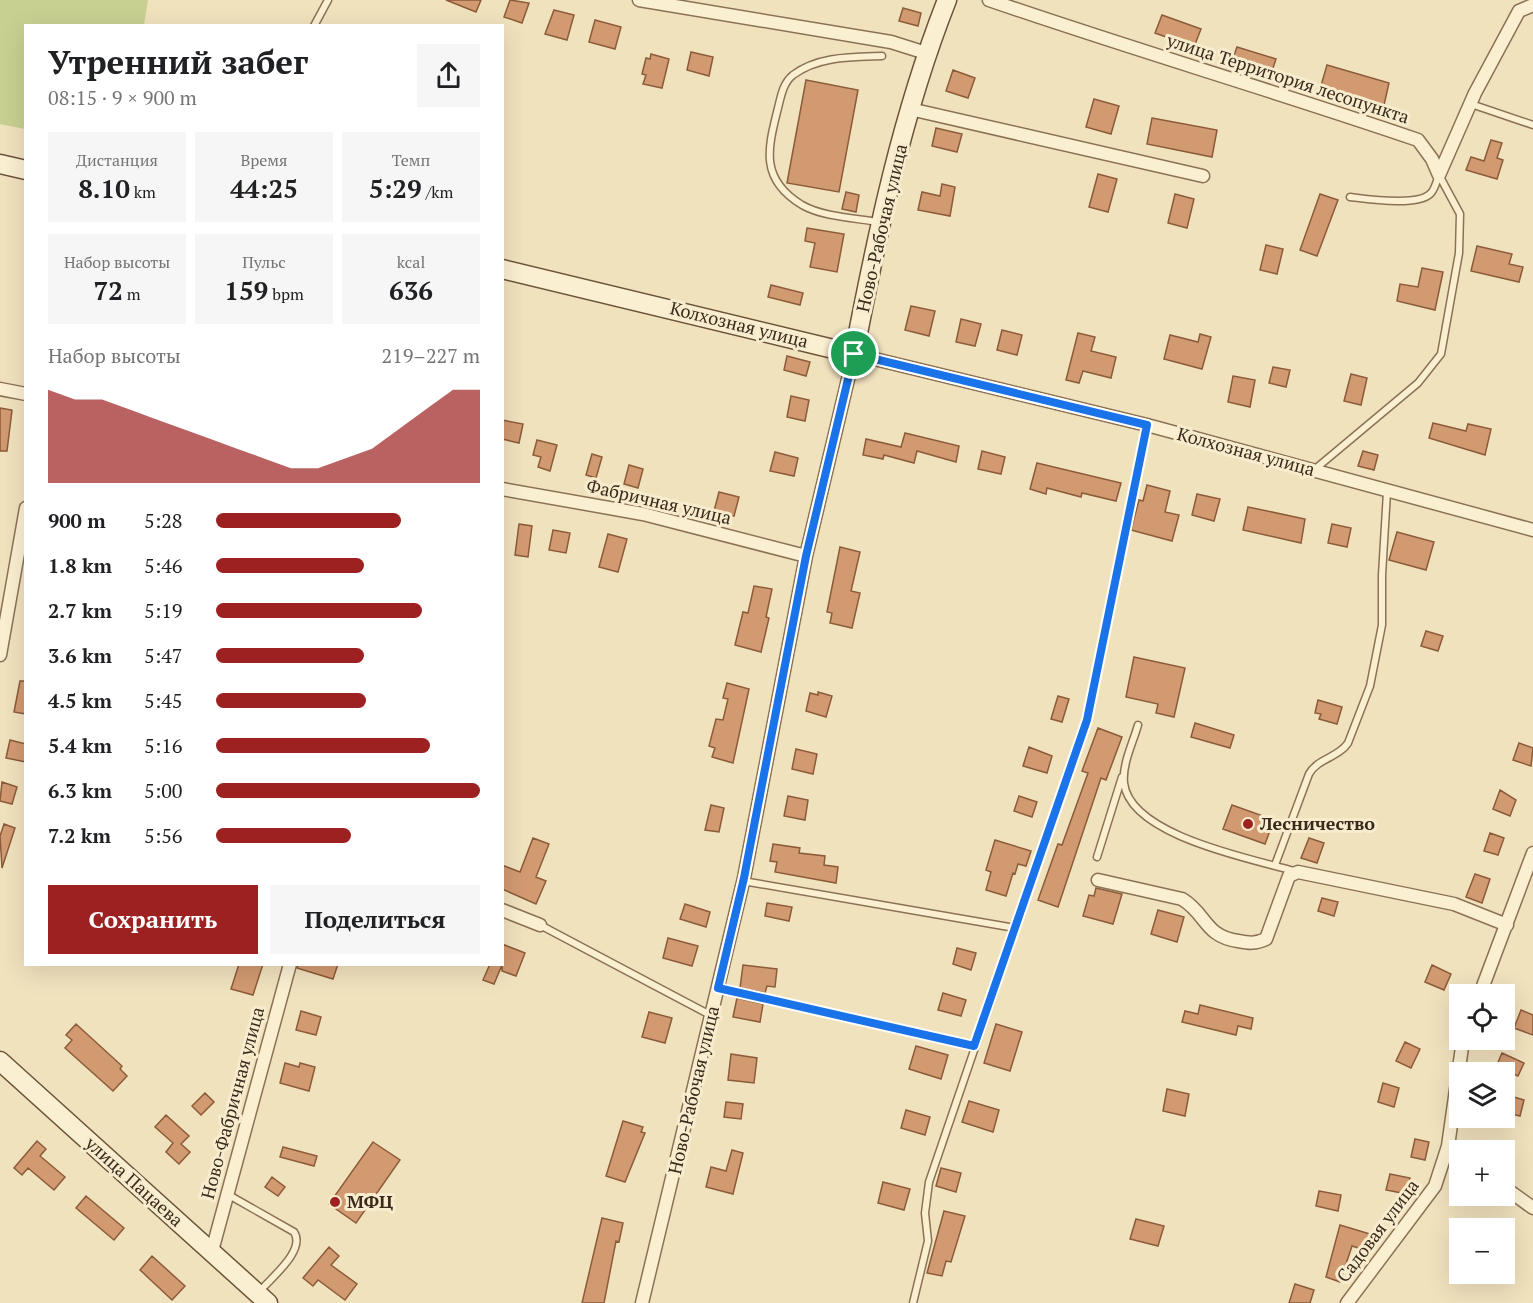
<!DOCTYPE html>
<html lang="ru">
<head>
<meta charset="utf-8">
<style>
	:root { --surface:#fff; --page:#f6f6f6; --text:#202124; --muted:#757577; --accent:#9e2121 }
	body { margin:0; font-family:"PT Serif",serif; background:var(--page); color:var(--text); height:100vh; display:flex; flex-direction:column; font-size:22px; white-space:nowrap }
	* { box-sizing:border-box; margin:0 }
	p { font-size:20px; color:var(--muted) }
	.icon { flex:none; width:33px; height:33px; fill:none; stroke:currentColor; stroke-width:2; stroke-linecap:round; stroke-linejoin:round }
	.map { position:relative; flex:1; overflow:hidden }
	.side { position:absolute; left:24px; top:24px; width:480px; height:942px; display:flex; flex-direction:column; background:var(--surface); border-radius:0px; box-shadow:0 6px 24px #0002 }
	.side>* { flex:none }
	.tools { position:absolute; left:1449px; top:984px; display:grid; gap:12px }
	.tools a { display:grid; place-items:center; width:66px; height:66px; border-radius:0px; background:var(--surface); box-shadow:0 6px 24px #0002; font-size:30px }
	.pin { position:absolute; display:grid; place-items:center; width:51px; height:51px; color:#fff; margin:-26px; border:3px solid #fff; border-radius:50%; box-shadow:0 2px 6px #0007 }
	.round { display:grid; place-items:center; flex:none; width:63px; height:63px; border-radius:0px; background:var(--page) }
	.head { display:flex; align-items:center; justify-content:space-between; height:102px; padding:0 24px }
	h1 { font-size:33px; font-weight:800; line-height:45px }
	.figures { display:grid; grid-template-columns:repeat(3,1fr); gap:9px; height:102px; padding:6px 24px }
	.figures div { display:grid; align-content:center; border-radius:0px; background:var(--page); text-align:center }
	.figures b { font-size:26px; font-weight:800 }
	.figures small { font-size:16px; font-weight:400 }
	.figures p { font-size:16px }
	.chart { height:168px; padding:12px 24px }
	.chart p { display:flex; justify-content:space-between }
	.chart svg { width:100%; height:108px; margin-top:6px; fill:var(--accent); opacity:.7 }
	.button { display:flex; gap:12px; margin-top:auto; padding:12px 24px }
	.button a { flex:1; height:69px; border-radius:0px; background:var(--accent); color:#fff; font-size:24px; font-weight:800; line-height:69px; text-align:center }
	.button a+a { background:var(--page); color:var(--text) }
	ul { padding:0 24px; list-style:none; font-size:20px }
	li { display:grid; grid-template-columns:96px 72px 1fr; align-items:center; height:45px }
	li i { height:15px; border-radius:8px; background:var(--accent) }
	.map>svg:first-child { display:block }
	.green { fill:#c8d091 }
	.building { fill:#d29a71; stroke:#8c5b39; stroke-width:1.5 }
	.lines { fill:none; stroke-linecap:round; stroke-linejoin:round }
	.lane-casing { stroke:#8b7255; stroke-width:9 }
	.street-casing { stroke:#8b7255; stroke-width:15 }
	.secondary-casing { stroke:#6c5339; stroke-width:21 }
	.lane { stroke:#fbefd2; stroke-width:6 }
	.street { stroke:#fbefd2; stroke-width:12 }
	.secondary { stroke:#fbefd2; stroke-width:18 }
	.route-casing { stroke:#fff; stroke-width:12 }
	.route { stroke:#1a73e8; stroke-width:8 }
	.poi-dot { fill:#9e2121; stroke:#f8ecce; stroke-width:2 }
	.labels { text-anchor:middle; stroke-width:6; stroke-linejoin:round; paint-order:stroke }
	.street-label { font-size:18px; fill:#392a1b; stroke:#f8ecce }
	.poi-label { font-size:18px; font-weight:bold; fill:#392a1b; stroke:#f8ecce; text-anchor:start }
</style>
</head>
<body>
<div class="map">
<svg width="1533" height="1303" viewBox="0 0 1533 1303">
	<rect width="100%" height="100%" fill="#f1e2be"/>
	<!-- green -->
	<path class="green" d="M0,0H148L144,25L26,26L25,129L0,124Z"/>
	<!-- building -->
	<path class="building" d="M446,0H481L476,12Z
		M510,0L529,3L522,23L504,17Z
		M903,8L921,13L918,26L899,21Z
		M554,10L574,15L567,40L545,34Z
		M1162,15L1201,29L1194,47L1155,33Z
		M595,20L621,27L615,49L589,42Z
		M1237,47L1276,59L1271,74L1232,61Z
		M691,52L713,57L709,76L687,70Z
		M651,54L669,59L662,88L643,84L646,75L642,74L646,58L650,59Z
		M1327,65L1389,83L1382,114L1370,112L1372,105L1320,89Z
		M953,70L975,78L968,98L946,91Z
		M806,80L858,90L839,192L787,183Z
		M1094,99L1119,106L1111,134L1086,127Z
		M1152,118L1217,130L1212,157L1147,144Z
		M936,128L962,134L957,152L932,146Z
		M1491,140L1502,143L1497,158L1503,160L1497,179L1466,170L1471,157L1484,161Z
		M1098,174L1117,179L1108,212L1089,207Z
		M942,184L955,187L950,216L918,210L922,192L940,196Z
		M846,192L859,195L856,212L842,209Z
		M1175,194L1194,199L1187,228L1168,223Z
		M1320,194L1338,200L1317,256L1300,250Z
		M807,228L844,234L837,272L810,267L815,243L805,241Z
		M1266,245L1283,249L1277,274L1260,270Z
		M1477,246L1512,254L1509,264L1523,267L1519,282L1471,271Z
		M1422,268L1443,272L1435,310L1397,301L1400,284L1418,287Z
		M771,285L803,293L800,305L768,297Z
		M911,306L935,311L929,336L905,330Z
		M961,319L981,324L975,346L956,342Z
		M1002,330L1022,335L1017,355L997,350Z
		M1078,333L1095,337L1091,351L1116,357L1111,378L1083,371L1079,383L1066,380Z
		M1200,334L1211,337L1202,369L1164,359L1170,335L1198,342Z
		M787,356L810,362L806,376L784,370Z
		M1273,367L1290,370L1286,387L1269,383Z
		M1351,374L1367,378L1361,405L1344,401Z
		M1233,376L1255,380L1250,407L1228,402Z
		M791,396L809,400L805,421L787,417Z
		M0,408L12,410L7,451H0Z
		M502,420L523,424L519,443L502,439Z
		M1433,423L1466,431L1468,424L1491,429L1485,455L1429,438Z
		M905,433L959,446L956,462L917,451L914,463L884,455L883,459L863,455L866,439L901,447Z
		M537,440L557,445L550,471L538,467L541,457L533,455Z
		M982,451L1005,457L1001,474L978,469Z
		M1363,451L1378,455L1374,470L1358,466Z
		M775,452L798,458L794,476L770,471Z
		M592,454L602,457L596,478L586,475Z
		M1037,463L1121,483L1116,501L1082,493L1081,497L1047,488L1046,494L1030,489Z
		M629,465L643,469L638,488L624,484Z
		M1147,485L1170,491L1165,512L1179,515L1172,541L1131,530L1139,500L1143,501Z
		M719,492L739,497L734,516L714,511Z
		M1197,494L1220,499L1214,521L1192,515Z
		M1248,507L1305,519L1301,543L1243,530Z
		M519,524L532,526L528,557L515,555Z
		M1332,524L1351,528L1347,547L1328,543Z
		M553,530L570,533L566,553L549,550Z
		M1397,532L1434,542L1426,570L1389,560Z
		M608,534L627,539L618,572L599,567Z
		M840,547L860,552L851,591L860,593L852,628L830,623L832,613L827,612Z
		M754,586L772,589L766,617L769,618L761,652L735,645L743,612L748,613Z
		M1426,631L1443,636L1438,651L1421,646Z
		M1134,657L1185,668L1174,717L1156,713L1158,704L1126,697Z
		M20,681H26V714L14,712Z
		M727,683L749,689L733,763L712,757L715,748L709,746L716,719L723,720L728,699L723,698Z
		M818,692L832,696L826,717L806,711L810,693L818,695Z
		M1058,696L1069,699L1062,722L1051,719Z
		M1318,700L1342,707L1337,724L1319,719L1321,714L1315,713Z
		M1195,723L1234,735L1230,748L1191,737Z
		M1098,728L1122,737L1106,780L1101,778L1058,907L1038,900L1058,844L1062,845L1088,773L1082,771Z
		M10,740L26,744V762L6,758Z
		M1519,743L1533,748L1531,766L1513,760Z
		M1029,747L1052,756L1047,773L1023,766Z
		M796,749L817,754L813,774L792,769Z
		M2,782L17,787L12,804L0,801Z
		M1500,790L1516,800L1510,816L1493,809Z
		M788,796L808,800L805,820L784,816Z
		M1019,796L1037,802L1032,817L1014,811Z
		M711,805L724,808L719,832L705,830Z
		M1232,805L1274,820L1265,844L1223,829Z
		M4,824L15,828L2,868L0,836Z
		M1490,833L1504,838L1498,855L1484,851Z
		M533,838L549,844L536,877L546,881L536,904L502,889V865L520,872Z
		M1309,838L1324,843L1317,863L1301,858Z
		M995,840L1031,851L1026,866L1018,864L1015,874L1013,873L1006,896L986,890L991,872L986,870Z
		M773,844L800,848L799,853L825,856L824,865L838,867L836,883L775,872L777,862L770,861Z
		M1475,874L1490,879L1482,903L1466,897Z
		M1096,888L1122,894L1113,924L1083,916L1089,895L1094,896Z
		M1322,898L1338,902L1334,916L1318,911Z
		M767,903L792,907L789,921L765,916Z
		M685,904L710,912L706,927L680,919Z
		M1158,910L1184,917L1177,942L1151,934Z
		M668,938L698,946L692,966L663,958Z
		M502,944L525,953L516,976L502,971V965L494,984L483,980L490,964H502Z
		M957,948L976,953L971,970L953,964Z
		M239,964H263L253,995L231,989Z
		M298,964H338L333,979L297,968Z
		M743,965L777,969L775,987L767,986L765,993L740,988Z
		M1432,965L1451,974L1444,990L1425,982Z
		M943,993L966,1000L961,1016L938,1010Z
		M737,998L763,1004L760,1022L733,1017Z
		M1200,1005L1253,1018L1251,1029L1238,1026L1236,1035L1182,1022L1185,1011L1198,1014Z
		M1521,1010L1533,1015V1035L1514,1028Z
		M301,1011L321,1017L316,1035L296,1030Z
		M649,1012L672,1018L665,1043L642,1037Z
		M76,1024L122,1066L120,1069L127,1076L113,1091L65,1048L72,1040L66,1035Z
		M996,1024L1022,1032L1010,1071L984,1063Z
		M1405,1042L1420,1049L1411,1068L1396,1061Z
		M916,1046L948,1055L941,1079L909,1069Z
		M1502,1053L1524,1063L1518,1076L1496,1067Z
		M731,1054L757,1058L754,1083L728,1080Z
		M285,1063L299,1067L300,1063L315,1067L309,1091L280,1083Z
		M1383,1083L1399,1088L1394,1107L1378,1102Z
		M1167,1089L1189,1094L1185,1116L1163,1111Z
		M205,1093L214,1102L201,1115L192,1106Z
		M1504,1094L1524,1100L1520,1116L1504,1112Z
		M969,1101L999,1110L993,1132L962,1122Z
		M726,1102L743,1104L741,1119L724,1117Z
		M906,1110L930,1117L925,1135L901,1128Z
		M166,1115L189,1136L181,1144L190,1152L179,1164L166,1152L173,1143L155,1127Z
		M623,1121L643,1127L641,1132L645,1133L625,1182L606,1176Z
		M1415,1139L1429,1142L1425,1160L1411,1157Z
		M37,1141L46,1149L40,1156L65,1177L54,1190L28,1168L22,1175L14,1168Z
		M373,1142L400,1160L356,1223L329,1204Z
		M283,1147L317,1156L314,1166L280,1157Z
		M732,1150L743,1153L733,1194L706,1187L711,1167L726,1171Z
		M941,1168L961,1173L956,1192L936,1186Z
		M1390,1174L1410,1178L1407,1194L1386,1190Z
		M272,1177L285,1187L278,1196L265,1187Z
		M883,1182L910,1189L904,1210L878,1203Z
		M1319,1191L1341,1195L1338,1211L1316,1206Z
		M86,1196L124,1228L114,1240L76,1208Z
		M944,1211L965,1216L951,1262L946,1261L942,1276L927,1273Z
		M602,1218L623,1223L619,1242L616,1241L604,1303H582Z
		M1136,1219L1164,1226L1158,1246L1130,1239Z
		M1340,1225L1370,1234L1365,1250L1352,1246L1340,1282L1326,1277Z
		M329,1247L339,1256L331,1265L357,1284L345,1300L318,1280L313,1286L303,1278Z
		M152,1256L185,1286L172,1300L140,1270Z
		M1295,1284L1314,1290L1310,1303H1289Z"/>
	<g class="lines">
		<defs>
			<path id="lane" d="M314,26L328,0
				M1471,104L1533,125
				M1350,197C1367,199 1419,207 1431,193C1435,189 1437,180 1439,175
				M879,222C855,218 823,217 802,205C759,179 768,148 778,108C781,96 783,83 793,75C818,56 852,57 882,56
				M1314,470L1418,383L1441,354L1459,253L1460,214L1439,175
				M1138,725C1133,743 1122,764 1124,783C1130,836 1253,859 1294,871
				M1097,857L1122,777
				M1275,865L1309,774C1318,758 1338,758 1348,743L1370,686L1382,625V575L1387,492
				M743,881L1015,928
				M540,925L712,1016
				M718,988L974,1046
				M227,1194L294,1232C306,1250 272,1277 260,1291
				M913,1303L928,1241L925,1213L929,1182L1087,720L1147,425"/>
			<path id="street" d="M639,0L891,42L926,53
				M989,0C1131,49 1275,91 1418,140L1432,159L1439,175L1475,93L1519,11L1533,5
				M910,109L1203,176
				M0,389L26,394
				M502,489L643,514L806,556
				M0,655L26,508
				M1098,880L1182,899C1207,914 1204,936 1238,941C1249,943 1255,944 1266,939L1289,876L1298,872L1454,904L1507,925
				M502,910L540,925
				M1480,994L1533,853
				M1504,1187L1533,1208
				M212,1251L290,964
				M642,1303L744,878L806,556L854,354L1147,425L1533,530
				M1347,1303L1435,1186L1448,1146L1463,1040"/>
			<path id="secondary" d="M0,164L26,170
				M502,269L854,354C877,234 902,114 947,0
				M0,1061L268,1303"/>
		</defs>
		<!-- lane casing -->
		<use href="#lane" class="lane-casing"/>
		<!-- street casing -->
		<use href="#street" class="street-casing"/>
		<!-- secondary casing -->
		<use href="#secondary" class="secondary-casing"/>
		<!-- lane -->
		<use href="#lane" class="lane"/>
		<!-- street -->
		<use href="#street" class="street"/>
		<!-- secondary -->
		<use href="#secondary" class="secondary"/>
	</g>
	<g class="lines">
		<defs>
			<path id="route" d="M854,354L1147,425L1087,720L974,1046L718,988L744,878L806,556Z"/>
		</defs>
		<!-- route casing -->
		<use href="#route" class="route-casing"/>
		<!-- route -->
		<use href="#route" class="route"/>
	</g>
	<!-- markers -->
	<g class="poi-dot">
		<circle cx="1248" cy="824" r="6"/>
		<circle cx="335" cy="1202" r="6"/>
	</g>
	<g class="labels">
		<!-- street labels -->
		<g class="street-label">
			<text transform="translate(1288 79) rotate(18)" y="6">улица Территория лесопункта</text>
			<text transform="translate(882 228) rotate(-77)" y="6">Ново-Рабочая улица</text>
			<text transform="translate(739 325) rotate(14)" y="6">Колхозная улица</text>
			<text transform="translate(1246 452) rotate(15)" y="6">Колхозная улица</text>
			<text transform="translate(659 502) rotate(13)" y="6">Фабричная улица</text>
			<text transform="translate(694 1090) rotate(-77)" y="6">Ново-Рабочая улица</text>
			<text transform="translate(233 1103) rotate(-75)" y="6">Ново-Фабричная улица</text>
			<text transform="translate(134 1182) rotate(42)" y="6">улица Пацаева</text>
			<text transform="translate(1378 1231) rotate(-53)" y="6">Садовая улица</text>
		</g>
		<!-- poi labels -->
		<g class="poi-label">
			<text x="1260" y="830">Лесничество</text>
			<text x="347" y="1208">МФЦ</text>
		</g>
	</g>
</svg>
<div class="tools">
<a><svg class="icon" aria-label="locate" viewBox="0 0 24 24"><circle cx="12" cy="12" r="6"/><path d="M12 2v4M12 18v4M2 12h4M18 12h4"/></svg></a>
<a><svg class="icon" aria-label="layers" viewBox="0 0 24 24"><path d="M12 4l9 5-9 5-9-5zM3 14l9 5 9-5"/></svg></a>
<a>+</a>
<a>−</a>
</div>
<div class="pin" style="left:854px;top:354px;background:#1e9e55"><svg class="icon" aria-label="arrive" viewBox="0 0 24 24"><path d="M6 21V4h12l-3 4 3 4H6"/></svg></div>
<section class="side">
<div class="head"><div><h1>Утренний забег</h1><p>08:15 · 9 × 900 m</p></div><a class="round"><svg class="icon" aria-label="share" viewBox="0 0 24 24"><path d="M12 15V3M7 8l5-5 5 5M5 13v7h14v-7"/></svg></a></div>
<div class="figures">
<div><p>Дистанция</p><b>8.10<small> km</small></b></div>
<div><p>Время</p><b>44:25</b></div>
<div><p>Темп</p><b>5:29<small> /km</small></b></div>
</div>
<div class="figures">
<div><p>Набор высоты</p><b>72<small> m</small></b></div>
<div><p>Пульс</p><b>159<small> bpm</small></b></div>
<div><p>kcal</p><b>636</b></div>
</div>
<div class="chart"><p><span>Набор высоты</span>219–227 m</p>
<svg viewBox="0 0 160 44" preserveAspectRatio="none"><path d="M0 44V6L10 10L20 10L30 14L40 18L50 22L60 26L70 30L80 34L90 38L100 38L110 34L120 30L130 22L140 14L150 6L160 6V44z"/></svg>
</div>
<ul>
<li><b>900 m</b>5:28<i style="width:70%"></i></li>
<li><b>1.8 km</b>5:46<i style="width:56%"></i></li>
<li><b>2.7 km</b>5:19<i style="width:78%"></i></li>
<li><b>3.6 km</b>5:47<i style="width:56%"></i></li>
<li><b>4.5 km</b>5:45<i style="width:57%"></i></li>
<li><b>5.4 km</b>5:16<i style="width:81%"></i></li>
<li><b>6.3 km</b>5:00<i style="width:100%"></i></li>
<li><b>7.2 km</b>5:56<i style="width:51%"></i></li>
</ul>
<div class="button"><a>Сохранить</a><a>Поделиться</a></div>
</section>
</div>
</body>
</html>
